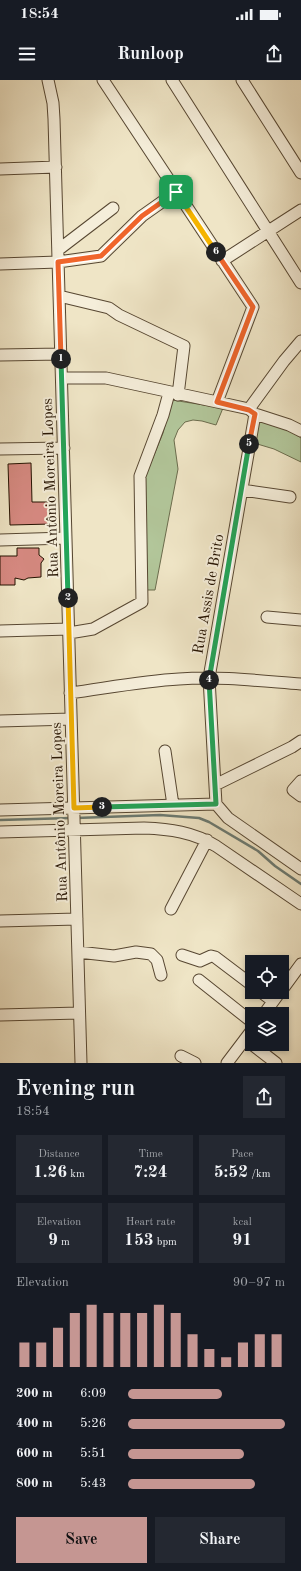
<!DOCTYPE html>
<html lang="en">
<head>
<meta charset="utf-8">
<style>
	:root { --surface:#171b24; --page:#242831; --text:#f1f3f6; --muted:#9ea1a6; --accent:#c59692 }
	body { margin:0; font-family:"Old Standard TT",serif; background:var(--page); color:var(--text); height:100vh; display:flex; flex-direction:column; font-size:15px; white-space:nowrap }
	* { box-sizing:border-box; margin:0 }
	p { font-size:13px; color:var(--muted) }
	.icon { flex:none; width:22px; height:22px; fill:none; stroke:currentColor; stroke-width:2; stroke-linecap:round; stroke-linejoin:round }
	.map { position:relative; height:983px; overflow:hidden }
	.sheet { display:flex; flex-direction:column; background:var(--surface); flex:1 }
	.sheet>* { flex:none }
	.controls { position:absolute; left:245px; top:875px; display:grid; gap:8px }
	.controls a { display:grid; place-items:center; width:44px; height:44px; border-radius:0px; background:var(--surface); box-shadow:0 2px 6px #0003; font-size:20px }
	.pin { position:absolute; display:grid; place-items:center; width:34px; height:34px; color:#fff; margin:-17px; border-radius:8px; box-shadow:0 2px 6px #0006 }
	.km { position:absolute; width:20px; height:20px; margin:-10px; border-radius:50%; background:#222; color:#fff; font-size:11px; line-height:20px; text-align:center }
	.round { display:grid; place-items:center; flex:none; width:42px; height:42px; border-radius:0px; background:var(--page) }
	.head { display:flex; align-items:center; justify-content:space-between; height:68px; padding:0 16px }
	h1 { font-size:22px; font-weight:700; line-height:30px }
	.figures { display:grid; grid-template-columns:repeat(3,1fr); gap:6px; height:68px; padding:4px 16px }
	.figures div { display:grid; align-content:center; border-radius:0px; background:var(--page); text-align:center }
	.figures b { font-size:17px; font-weight:700 }
	.figures small { font-size:11px; font-weight:400 }
	.figures p { font-size:11px }
	.chart { height:112px; padding:8px 16px }
	.chart p { display:flex; justify-content:space-between }
	.chart svg { width:100%; height:72px; margin-top:4px; stroke:var(--accent); stroke-width:6 }
	.action { display:flex; gap:8px; margin-top:auto; padding:8px 16px }
	.action a { flex:1; height:46px; border-radius:0px; background:var(--accent); color:#111; font-size:16px; font-weight:700; line-height:46px; text-align:center }
	.action a+a { background:var(--page); color:var(--text) }
	ul { padding:0 16px; list-style:none; font-size:13px }
	li { display:grid; grid-template-columns:64px 48px 1fr; align-items:center; height:30px }
	li i { height:10px; border-radius:5px; background:var(--accent) }
	.status { display:flex; justify-content:space-between; align-items:center; height:28px; padding:0 20px; background:var(--surface); direction:ltr }
	.status svg { height:11px; fill:currentColor }
	header { display:flex; justify-content:space-between; align-items:center; height:52px; padding:0 16px; background:var(--surface); font-size:18px; font-weight:700 }
	.map>svg:first-child { display:block }
	.green { fill:#b2c69a; stroke:#6b6c4d }
	.lines { fill:none; stroke-linecap:round; stroke-linejoin:round }
	.stream { stroke:#6b7970; stroke-width:2.5 }
	.building { fill:#d68981; stroke:#241200 }
	.minor-casing { stroke:#574732; stroke-width:13 }
	.minor { stroke:#f5eeda; stroke-width:11 }
	.split-1-casing { stroke:#fff; stroke-width:8 }
	.split-2-casing { stroke:#fff; stroke-width:8 }
	.split-3-casing { stroke:#fff; stroke-width:8 }
	.split-4-casing { stroke:#fff; stroke-width:8 }
	.split-5-casing { stroke:#fff; stroke-width:8 }
	.split-6-casing { stroke:#fff; stroke-width:8 }
	.split-7-casing { stroke:#fff; stroke-width:8 }
	.split-1 { stroke:#f0652b; stroke-width:5 }
	.split-2 { stroke:#22a559; stroke-width:5 }
	.split-3 { stroke:#f5b400; stroke-width:5 }
	.split-4 { stroke:#22a559; stroke-width:5 }
	.split-5 { stroke:#22a559; stroke-width:5 }
	.split-6 { stroke:#f0652b; stroke-width:5 }
	.split-7 { stroke:#f5b400; stroke-width:5 }
	.labels { text-anchor:middle; stroke-width:4; stroke-linejoin:round; paint-order:stroke }
	.street-label { font-size:15px; fill:#241200; stroke:#f5eeda }
</style>
</head>
<body>
<div class="status"><b>18:54</b><svg viewBox="0 0 49 12"><path d="M0 12V9h3v3zM5 12V6h3v6zM10 12V3h3v9zM15 12V0h3v12zM26 1h20v11H26zM47 4h2v5h-2z"/></svg></div>
<header><svg class="icon" aria-label="menu" viewBox="0 0 24 24"><path d="M4 6h16M4 12h16M4 18h16"/></svg>Runloop<svg class="icon" aria-label="share" viewBox="0 0 24 24"><path d="M12 15V3M7 8l5-5 5 5M5 13v7h14v-7"/></svg></header>
<div class="map">
<svg width="301" height="983" viewBox="0 0 301 983">
	<rect width="100%" height="100%" fill="#efe5c6"/>
	<filter id="stains"><feTurbulence type="fractalNoise" baseFrequency=".005" numOctaves="4"/><feColorMatrix values="0 0 0 0 .2 0 0 0 0 .09 0 0 0 0 .02 0 0 0 .5 -.17"/></filter>
	<radialGradient id="worn" r=".72"><stop offset=".6" stop-color="#630" stop-opacity="0"/><stop offset="1" stop-color="#630" stop-opacity=".3"/></radialGradient>
	<!-- green -->
	<path class="green" d="M172,320L223,328L216,345L202,341L193,340L185,342L178,350L174,360L178,389L155,510H146L145,397L163,353Z
		M258,340L287,349L301,358V382L274,369L254,363Z"/>
	<g class="lines">
		<!-- stream -->
		<path class="stream" d="M76,738L160,735L199,738L209,742L258,771L275,786L301,804
			M0,740L71,738"/>
	</g>
	<!-- building -->
	<path class="building" d="M31,383L32,422H51L52,444L10,445L8,384Z
		M17,468H39V475L44,479L41,483V497L28,498L24,500L15,498V505H0V476H17Z"/>
	<g class="lines">
		<defs>
			<path id="minor" d="M48,0L53,23L54,39L81,983
				M103,0L253,227L217,322
				M172,0L301,203
				M242,0L301,93
				M0,89L56,87
				M58,170L113,128
				M222,181L301,130
				M0,184L58,182L101,176L142,136L176,112
				M59,216L109,228L119,235L184,266L178,315
				M0,275L61,274
				M62,298H106L217,322L249,329L255,334L289,345L301,351
				M249,329L284,281L301,261
				M0,369L64,368
				M242,410L290,417
				M0,460L66,458
				M267,537L301,540
				M0,551L69,549
				M69,553L93,549L142,522L140,396L163,335L169,313
				M70,613C107,608 143,601 179,599C220,596 261,601 301,604
				M0,641L71,639
				M165,671L173,725
				M301,701L293,710L301,716
				M215,705L292,667L301,661
				M216,724L209,598L255,334
				M0,730L216,724L228,738L301,789
				M0,752L144,748C170,749 193,752 216,766L301,824
				M171,829L207,760
				M0,841L77,839
				M78,872L114,876L136,872L151,874L157,880L161,895
				M182,875L200,881L211,876L215,877L252,905
				M199,900L252,942
				M282,910L301,884
				M261,912L273,921
				M264,934L280,912
				M0,935L79,933
				M245,959L276,983
				M181,976L195,983
				M227,983L252,950"/>
		</defs>
		<!-- minor casing -->
		<use href="#minor" class="minor-casing"/>
		<!-- minor -->
		<use href="#minor" class="minor"/>
	</g>
	<g class="lines">
		<defs>
			<path id="split-1" d="M61,279L58,182L101,176L142,136L176,112"/>
			<path id="split-2" d="M61,279L68,518"/>
			<path id="split-3" d="M68,518L74,728L102,727"/>
			<path id="split-4" d="M102,727L216,724L209,600"/>
			<path id="split-5" d="M209,600L249,364"/>
			<path id="split-6" d="M216,172L253,227L217,322L249,330L255,334L249,364"/>
			<path id="split-7" d="M176,112L216,172"/>
		</defs>
		<!-- split-1 casing -->
		<use href="#split-1" class="split-1-casing"/>
		<!-- split-2 casing -->
		<use href="#split-2" class="split-2-casing"/>
		<!-- split-3 casing -->
		<use href="#split-3" class="split-3-casing"/>
		<!-- split-4 casing -->
		<use href="#split-4" class="split-4-casing"/>
		<!-- split-5 casing -->
		<use href="#split-5" class="split-5-casing"/>
		<!-- split-6 casing -->
		<use href="#split-6" class="split-6-casing"/>
		<!-- split-7 casing -->
		<use href="#split-7" class="split-7-casing"/>
		<!-- split-1 -->
		<use href="#split-1" class="split-1"/>
		<!-- split-2 -->
		<use href="#split-2" class="split-2"/>
		<!-- split-3 -->
		<use href="#split-3" class="split-3"/>
		<!-- split-4 -->
		<use href="#split-4" class="split-4"/>
		<!-- split-5 -->
		<use href="#split-5" class="split-5"/>
		<!-- split-6 -->
		<use href="#split-6" class="split-6"/>
		<!-- split-7 -->
		<use href="#split-7" class="split-7"/>
	</g>
	<g class="labels">
		<!-- street labels -->
		<g class="street-label">
			<text transform="translate(50 408) rotate(-92)" y="5">Rua Antônio Moreira Lopes</text>
			<text transform="translate(208 514) rotate(-80)" y="5">Rua Assis de Brito</text>
			<text transform="translate(59 732) rotate(-92)" y="5">Rua Antônio Moreira Lopes</text>
		</g>
	</g>
	<rect width="100%" height="100%" filter="url(#stains)"/>
	<rect width="100%" height="100%" fill="url(#worn)"/>
</svg>
<div class="controls">
<a><svg class="icon" aria-label="locate" viewBox="0 0 24 24"><circle cx="12" cy="12" r="6"/><path d="M12 2v4M12 18v4M2 12h4M18 12h4"/></svg></a>
<a><svg class="icon" aria-label="layers" viewBox="0 0 24 24"><path d="M12 4l9 5-9 5-9-5zM3 14l9 5 9-5"/></svg></a>
</div>
<div class="pin" style="left:176px;top:112px;background:#1e9e55"><svg class="icon" aria-label="arrive" viewBox="0 0 24 24"><path d="M6 21V4h12l-3 4 3 4H6"/></svg></div>
<b class="km" style="left:61px;top:279px">1</b>
<b class="km" style="left:68px;top:518px">2</b>
<b class="km" style="left:102px;top:727px">3</b>
<b class="km" style="left:209px;top:600px">4</b>
<b class="km" style="left:249px;top:364px">5</b>
<b class="km" style="left:216px;top:172px">6</b>
</div>
<section class="sheet">
<div class="head"><div><h1>Evening run</h1><p>18:54</p></div><a class="round"><svg class="icon" aria-label="share" viewBox="0 0 24 24"><path d="M12 15V3M7 8l5-5 5 5M5 13v7h14v-7"/></svg></a></div>
<div class="figures">
<div><p>Distance</p><b>1.26<small> km</small></b></div>
<div><p>Time</p><b>7:24</b></div>
<div><p>Pace</p><b>5:52<small> /km</small></b></div>
</div>
<div class="figures">
<div><p>Elevation</p><b>9<small> m</small></b></div>
<div><p>Heart rate</p><b>153<small> bpm</small></b></div>
<div><p>kcal</p><b>91</b></div>
</div>
<div class="chart"><p><span>Elevation</span>90–97 m</p>
<svg viewBox="0 0 160 44" preserveAspectRatio="none"><path d="M5 44V29M15 44V29M25 44V20M35 44V11M45 44V6M55 44V11M65 44V11M75 44V11M85 44V6M95 44V11M105 44V24M115 44V33M125 44V38M135 44V29M145 44V24M155 44V24"/></svg>
</div>
<ul>
<li><b>200 m</b>6:09<i style="width:60%"></i></li>
<li><b>400 m</b>5:26<i style="width:100%"></i></li>
<li><b>600 m</b>5:51<i style="width:74%"></i></li>
<li><b>800 m</b>5:43<i style="width:81%"></i></li>
</ul>
<div class="action"><a>Save</a><a>Share</a></div>
</section>
</body>
</html>
